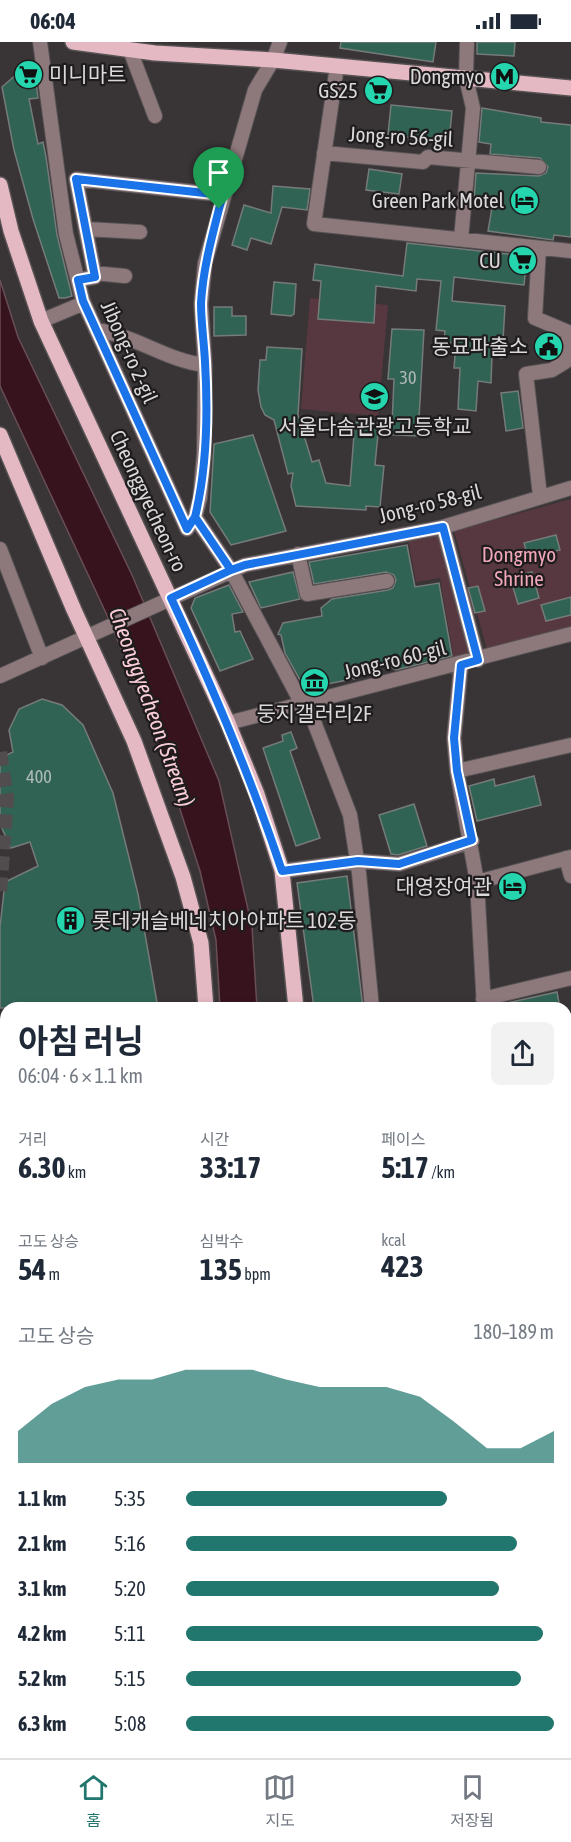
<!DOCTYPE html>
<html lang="ko">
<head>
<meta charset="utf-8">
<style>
	:root { --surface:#fff; --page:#f2f2f3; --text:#1f2937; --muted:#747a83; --line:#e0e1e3; --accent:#21766d }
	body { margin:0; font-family:"Asap Condensed","Noto Sans KR",sans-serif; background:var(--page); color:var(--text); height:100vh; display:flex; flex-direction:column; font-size:22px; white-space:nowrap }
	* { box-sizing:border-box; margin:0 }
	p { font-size:20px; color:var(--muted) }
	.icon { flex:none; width:33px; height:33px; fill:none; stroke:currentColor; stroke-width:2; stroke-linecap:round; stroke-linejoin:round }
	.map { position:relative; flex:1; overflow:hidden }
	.drawer { position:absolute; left:0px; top:960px; width:572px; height:756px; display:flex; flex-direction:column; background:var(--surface); border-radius:18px 18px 0 0; box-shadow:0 3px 9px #0003 }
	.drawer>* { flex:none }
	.pin { position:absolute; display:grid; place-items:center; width:51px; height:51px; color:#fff; margin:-62px -26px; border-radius:50% 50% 50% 0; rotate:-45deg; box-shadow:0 0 6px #0007 }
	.pin .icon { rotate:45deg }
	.round { display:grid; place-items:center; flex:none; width:63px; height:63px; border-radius:9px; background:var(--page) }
	.headline { display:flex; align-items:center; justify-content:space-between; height:102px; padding:0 18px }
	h1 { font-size:33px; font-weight:700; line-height:45px }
	.figures { display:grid; grid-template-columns:repeat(3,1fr); gap:9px; height:102px; padding:6px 18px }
	.figures div { display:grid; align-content:center }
	.figures b { font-size:30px; font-weight:700 }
	.figures small { font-size:16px; font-weight:400 }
	.figures p { font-size:16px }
	.chart { height:168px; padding:12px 18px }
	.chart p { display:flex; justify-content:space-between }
	.chart svg { width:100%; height:108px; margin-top:6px; fill:var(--accent); opacity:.7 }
	ul { padding:0 18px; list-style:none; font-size:20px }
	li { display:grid; grid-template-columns:96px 72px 1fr; align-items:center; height:45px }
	li i { height:15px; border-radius:8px; background:var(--accent) }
	.status { display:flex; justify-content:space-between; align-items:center; height:42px; padding:0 30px; background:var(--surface); direction:ltr }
	.status svg { height:16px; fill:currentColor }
	.tab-bar { display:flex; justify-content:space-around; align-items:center; height:84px; border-top:2px solid var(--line); background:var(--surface); font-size:16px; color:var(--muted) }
	.tab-bar a { display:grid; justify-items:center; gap:3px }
	.tab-bar .on { color:var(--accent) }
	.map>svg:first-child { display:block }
	.green { fill:#583840 }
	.water { fill:#37131e; stroke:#684e56; stroke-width:1.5 }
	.building { fill:#316355; stroke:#757b79; stroke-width:1.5 }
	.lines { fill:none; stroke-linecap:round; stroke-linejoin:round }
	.minor-tunnel { stroke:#514d4e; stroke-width:14; stroke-dasharray:14 7; stroke-linecap:butt }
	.minor-casing { stroke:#565253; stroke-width:16 }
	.major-casing { stroke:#565253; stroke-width:18 }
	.minor { stroke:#8d787c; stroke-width:14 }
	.major { stroke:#e4b9c3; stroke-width:15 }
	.route-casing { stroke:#fff; stroke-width:12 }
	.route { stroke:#1a73e8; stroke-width:8 }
	.labels { text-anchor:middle; stroke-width:4.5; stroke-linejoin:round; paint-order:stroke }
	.number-label { font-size:18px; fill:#b1bcb9 }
	.poi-label { font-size:21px; fill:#dcd9da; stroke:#1e1c1d; text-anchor:end }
	.street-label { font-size:21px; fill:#dcd9da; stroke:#1e1c1d }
	.park-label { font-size:21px; fill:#f1a7b9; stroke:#1e1c1d }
	.water-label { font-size:22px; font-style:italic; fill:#fbcdd8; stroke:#1e1c1d }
</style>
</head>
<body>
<div class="status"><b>06:04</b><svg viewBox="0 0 49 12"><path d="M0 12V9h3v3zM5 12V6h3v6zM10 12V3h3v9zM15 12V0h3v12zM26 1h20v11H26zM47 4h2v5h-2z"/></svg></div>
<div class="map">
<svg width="571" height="1716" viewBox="0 0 571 1716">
	<rect width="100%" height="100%" fill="#393435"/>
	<!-- green -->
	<path class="green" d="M310,256L388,263L378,374L301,367Z
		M571,457V587L488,611L477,571L471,572L464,548L470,546L454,489Z
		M440,491L474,616L455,623L440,536L416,540L408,497Z
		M566,1561H571V1639L566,1646Z
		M444,1710H481L485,1716H426L428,1711L439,1715Z"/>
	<!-- water -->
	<path class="water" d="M0,238L18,295L132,533L219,739L252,885L257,966H220L216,898L200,829L150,675L106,571L0,344Z
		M6,1592V1673L0,1684V1603Z"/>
	<!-- building -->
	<path class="building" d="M341,0H436L433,20L340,6Z
		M477,0H515L514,14L477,12Z
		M34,23L38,56L29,57L38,102L43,100L46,115L57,193L72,254L65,256H59L33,177L14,108L2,45L25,25Z
		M391,63L452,69L449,100L388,93Z
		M482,66L541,76V80L571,83V195L554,193L553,198L488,189L493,160L474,158L476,131L539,134L546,131L548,125L540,116L490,112L491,102L479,100Z
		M369,127L402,132L399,152L366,148Z
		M273,144L310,147L307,168L282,165L271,202L251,196L247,208L232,203L244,163L271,171Z
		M407,201L527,214L524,243L454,235L452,259L505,264L502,316L492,314L491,341L478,339L476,369L458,367L460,326H454L456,301L444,300L445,289L436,288L441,239L417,237L416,249L376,244L374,281L318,277L321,239L313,238L315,222L403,234Z
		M274,240L296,242L294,272L291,274L271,272Z
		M214,265H232V274H246V293L214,294Z
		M392,287L424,288L418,394L378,392L375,423L384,424L380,465L366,464V468L296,464L291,444L293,431L288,432L274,378L265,373L261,365L258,348L260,318H266L267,305L302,307L298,373L312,420L319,418L326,441L350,444L355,380L392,382L394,337H388Z
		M518,349L523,386L506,389L501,351Z
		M253,393L286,489L231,503L210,470L214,402Z
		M556,493L560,508L528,515L524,501Z
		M407,503L415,545L439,541L452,614L396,628L387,623L376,624L372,631L363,627L354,637L349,634L347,638L322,643L323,647L318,648L300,638L285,611L281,593L278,592L283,581L322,574L321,566L332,557L388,548L393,546L396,538L394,533L386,530L314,542L309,520Z
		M293,530L300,557L261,566L249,540Z
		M532,530L539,556L518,562L510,535Z
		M229,543L243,570L232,572L235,590L240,589L253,617L220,629L191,566L195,556Z
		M478,544L485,569L475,571L468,546Z
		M571,555V573L546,579L541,563Z
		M42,657L62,663L83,683L113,751L138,852L158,966H0V885L5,840L38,824L30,800L11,806L0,782V716L13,710L9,688L19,667Z
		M291,690L297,706L290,709L320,796L296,804L263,706L283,699L282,693Z
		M534,734L541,763L477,779L469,744L494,737L495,744Z
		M414,762L427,804L398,813L391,812L379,773Z
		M347,834L363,966H314L297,841Z
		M557,950L560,966H507V961Z"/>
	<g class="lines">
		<!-- minor-tunnel -->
		<path class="minor-tunnel" d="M0,710L7,756L0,851"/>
		<defs>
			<path id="minor" d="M40,0L66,192L83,259L187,487L195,475L200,456L204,412L205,323L201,262L205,221L255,48L273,18L280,0
				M130,8L155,74
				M337,24L314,182L571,209
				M324,111L423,120L428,115L539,125
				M86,187L140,190
				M461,197L473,66L466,36L467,0
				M539,206L535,276L568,290L569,306L565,320L552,328L526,332L540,454
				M94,231L125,234
				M78,238L95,235L76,137L223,153
				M41,279L84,261
				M96,288C135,293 167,319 205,323
				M195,475L231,528L302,662L311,672L350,773L359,831L372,966
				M443,485L478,618
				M0,507L42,616
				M298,512L307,552L387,539
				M461,623L454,696L457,729L477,840L484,966
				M0,634L245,523L443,485L571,446
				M228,681L571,592
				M457,729L571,703
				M566,816L571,834
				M282,829L358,819L399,822L472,799
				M477,840L571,815
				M483,957L571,936
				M566,1004L571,1003
				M566,1172H571
				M566,1284L571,1285
				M0,1405L6,1397
				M566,1555L571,1556
				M566,1656L571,1650
				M211,1710L221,1716
				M488,1710L491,1716
				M535,1710L543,1716
				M104,1716L107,1710
				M193,1716L196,1710
				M268,1716L271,1710
				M518,1716L523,1710"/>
			<path id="major" d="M73,0L155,11L273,18L571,46
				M0,143L11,189L41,279L228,681L257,752L282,829L296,966
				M0,393L74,568L134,699L183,835L201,901L206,966
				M0,1335H6
				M566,1406L571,1407
				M566,1422L571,1423
				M0,1529L6,1518
				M24,1716L27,1710"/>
		</defs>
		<!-- minor casing -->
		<use href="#minor" class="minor-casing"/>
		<!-- major casing -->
		<use href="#major" class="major-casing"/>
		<!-- minor -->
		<use href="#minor" class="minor"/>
		<!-- major -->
		<use href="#major" class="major"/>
	</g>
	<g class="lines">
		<defs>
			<path id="route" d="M219,167C211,198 203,228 201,261C201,280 204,300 205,320C208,370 207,426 195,475L231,528L171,556C213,646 251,735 282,829L358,819L399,822L472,798L457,729L454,696L461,623L478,618L443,485L245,523L231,528L195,475L187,487L83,259L78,238L95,235L76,137L223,153L219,167"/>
		</defs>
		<!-- route casing -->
		<use href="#route" class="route-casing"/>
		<!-- route -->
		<use href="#route" class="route"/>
	</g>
	<!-- icons -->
	<defs>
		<symbol id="supermarket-disc" viewBox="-11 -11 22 22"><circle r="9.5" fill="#24d5ae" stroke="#1e1c1d"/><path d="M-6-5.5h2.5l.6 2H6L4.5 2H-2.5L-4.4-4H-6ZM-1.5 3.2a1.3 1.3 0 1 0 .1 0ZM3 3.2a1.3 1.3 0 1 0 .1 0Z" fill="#111"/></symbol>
		<symbol id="metro-disc" viewBox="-11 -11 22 22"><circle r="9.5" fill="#24d5ae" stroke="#1e1c1d"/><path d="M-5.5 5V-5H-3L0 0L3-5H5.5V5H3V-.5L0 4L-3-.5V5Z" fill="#111"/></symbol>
		<symbol id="hotel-disc" viewBox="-11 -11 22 22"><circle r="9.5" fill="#24d5ae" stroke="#1e1c1d"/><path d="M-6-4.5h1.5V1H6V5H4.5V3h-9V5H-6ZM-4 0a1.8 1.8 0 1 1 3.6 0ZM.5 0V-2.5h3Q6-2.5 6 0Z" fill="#111"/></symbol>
		<symbol id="civic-disc" viewBox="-11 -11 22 22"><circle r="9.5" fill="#24d5ae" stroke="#1e1c1d"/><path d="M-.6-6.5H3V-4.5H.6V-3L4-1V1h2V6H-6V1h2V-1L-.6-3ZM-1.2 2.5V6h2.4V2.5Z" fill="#111"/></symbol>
		<symbol id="school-disc" viewBox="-11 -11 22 22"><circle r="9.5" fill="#24d5ae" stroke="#1e1c1d"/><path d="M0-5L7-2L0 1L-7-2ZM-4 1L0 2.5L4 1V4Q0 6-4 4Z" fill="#111"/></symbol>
		<symbol id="museum-disc" viewBox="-11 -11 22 22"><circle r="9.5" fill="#24d5ae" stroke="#1e1c1d"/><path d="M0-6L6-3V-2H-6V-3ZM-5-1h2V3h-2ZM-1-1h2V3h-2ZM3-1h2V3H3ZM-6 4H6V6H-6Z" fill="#111"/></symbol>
		<symbol id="building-disc" viewBox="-11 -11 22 22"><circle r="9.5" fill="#24d5ae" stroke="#1e1c1d"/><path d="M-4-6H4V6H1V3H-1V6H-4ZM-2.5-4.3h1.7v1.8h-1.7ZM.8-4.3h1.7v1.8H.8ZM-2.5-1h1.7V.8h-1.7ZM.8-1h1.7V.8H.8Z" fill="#111"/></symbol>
	</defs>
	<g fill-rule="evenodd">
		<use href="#supermarket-disc" x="12" y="16" width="33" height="33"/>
		<use href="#metro-disc" x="488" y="18" width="33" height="33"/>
		<use href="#supermarket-disc" x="362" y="32" width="33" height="33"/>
		<use href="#hotel-disc" x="508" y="142" width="33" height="33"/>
		<use href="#supermarket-disc" x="506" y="202" width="33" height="33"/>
		<use href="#civic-disc" x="532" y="288" width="33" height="33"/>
		<use href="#school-disc" x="358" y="338" width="33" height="33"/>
		<use href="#museum-disc" x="298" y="624" width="33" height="33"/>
		<use href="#hotel-disc" x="496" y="828" width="33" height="33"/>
		<use href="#building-disc" x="54" y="862" width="33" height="33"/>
	</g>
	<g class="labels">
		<!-- number labels -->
		<g class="number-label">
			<text x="408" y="342">30</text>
			<text x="39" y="741">400</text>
		</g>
		<!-- poi labels -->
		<g class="poi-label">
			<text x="49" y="40" text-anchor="start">미니마트</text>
			<text x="484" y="42">Dongmyo</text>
			<text x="358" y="56">GS25</text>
			<text x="504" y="166">Green Park Motel</text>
			<text x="501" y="226">CU</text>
			<text x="528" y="312">동묘파출소</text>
			<text x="375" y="392" text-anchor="middle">서울다솜관광고등학교</text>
			<text x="314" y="679" text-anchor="middle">둥지갤러리2F</text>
			<text x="492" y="852">대영장여관</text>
			<text x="92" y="886" text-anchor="start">롯데캐슬베네치아아파트 102동</text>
		</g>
		<!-- street labels -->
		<g class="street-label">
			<text transform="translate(401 95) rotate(3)" y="7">Jong-ro 56-gil</text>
			<text transform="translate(129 310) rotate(66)" y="7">Jibong-ro 2-gil</text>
			<text transform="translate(148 459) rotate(65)" y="7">Cheonggyecheon-ro</text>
			<text transform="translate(430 462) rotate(-14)" y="7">Jong-ro 58-gil</text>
			<text transform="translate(395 618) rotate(-14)" y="7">Jong-ro 60-gil</text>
		</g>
		<!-- park labels -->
		<g class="park-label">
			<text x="519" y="520">Dongmyo<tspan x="519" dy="24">Shrine</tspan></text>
		</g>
		<!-- water labels -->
		<g class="water-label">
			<text transform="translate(152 665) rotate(70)" y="8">Cheonggyecheon (Stream)</text>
		</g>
	</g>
</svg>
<div class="pin" style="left:219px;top:167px;background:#1e9e55"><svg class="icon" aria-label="arrive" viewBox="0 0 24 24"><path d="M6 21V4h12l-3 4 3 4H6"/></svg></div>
<section class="drawer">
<div class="headline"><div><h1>아침 러닝</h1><p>06:04 · 6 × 1.1 km</p></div><a class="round"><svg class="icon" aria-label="share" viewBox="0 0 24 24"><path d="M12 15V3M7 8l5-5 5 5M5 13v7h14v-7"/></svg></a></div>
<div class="figures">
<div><p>거리</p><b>6.30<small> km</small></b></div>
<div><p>시간</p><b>33:17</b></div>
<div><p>페이스</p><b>5:17<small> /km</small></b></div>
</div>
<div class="figures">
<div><p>고도 상승</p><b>54<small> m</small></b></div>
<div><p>심박수</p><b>135<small> bpm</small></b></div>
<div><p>kcal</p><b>423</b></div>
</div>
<div class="chart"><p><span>고도 상승</span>180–189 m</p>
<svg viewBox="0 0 160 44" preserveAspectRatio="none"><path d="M0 44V31L10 20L20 13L30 10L40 10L50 6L60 6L70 6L80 10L90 13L100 13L110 13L120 17L130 27L140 38L150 38L160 31V44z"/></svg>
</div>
<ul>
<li><b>1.1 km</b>5:35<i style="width:71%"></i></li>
<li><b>2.1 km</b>5:16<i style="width:90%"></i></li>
<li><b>3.1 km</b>5:20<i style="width:85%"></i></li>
<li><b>4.2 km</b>5:11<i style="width:97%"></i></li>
<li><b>5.2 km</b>5:15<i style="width:91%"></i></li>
<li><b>6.3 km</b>5:08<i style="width:100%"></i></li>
</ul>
</section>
</div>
<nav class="tab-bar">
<a class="on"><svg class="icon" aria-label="home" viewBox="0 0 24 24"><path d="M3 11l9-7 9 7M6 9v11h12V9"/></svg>홈</a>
<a><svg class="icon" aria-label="map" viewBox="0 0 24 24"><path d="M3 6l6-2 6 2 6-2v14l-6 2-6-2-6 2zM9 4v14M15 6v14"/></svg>지도</a>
<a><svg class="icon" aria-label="saved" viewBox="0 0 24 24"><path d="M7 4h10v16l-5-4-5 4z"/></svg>저장됨</a>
</nav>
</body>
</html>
